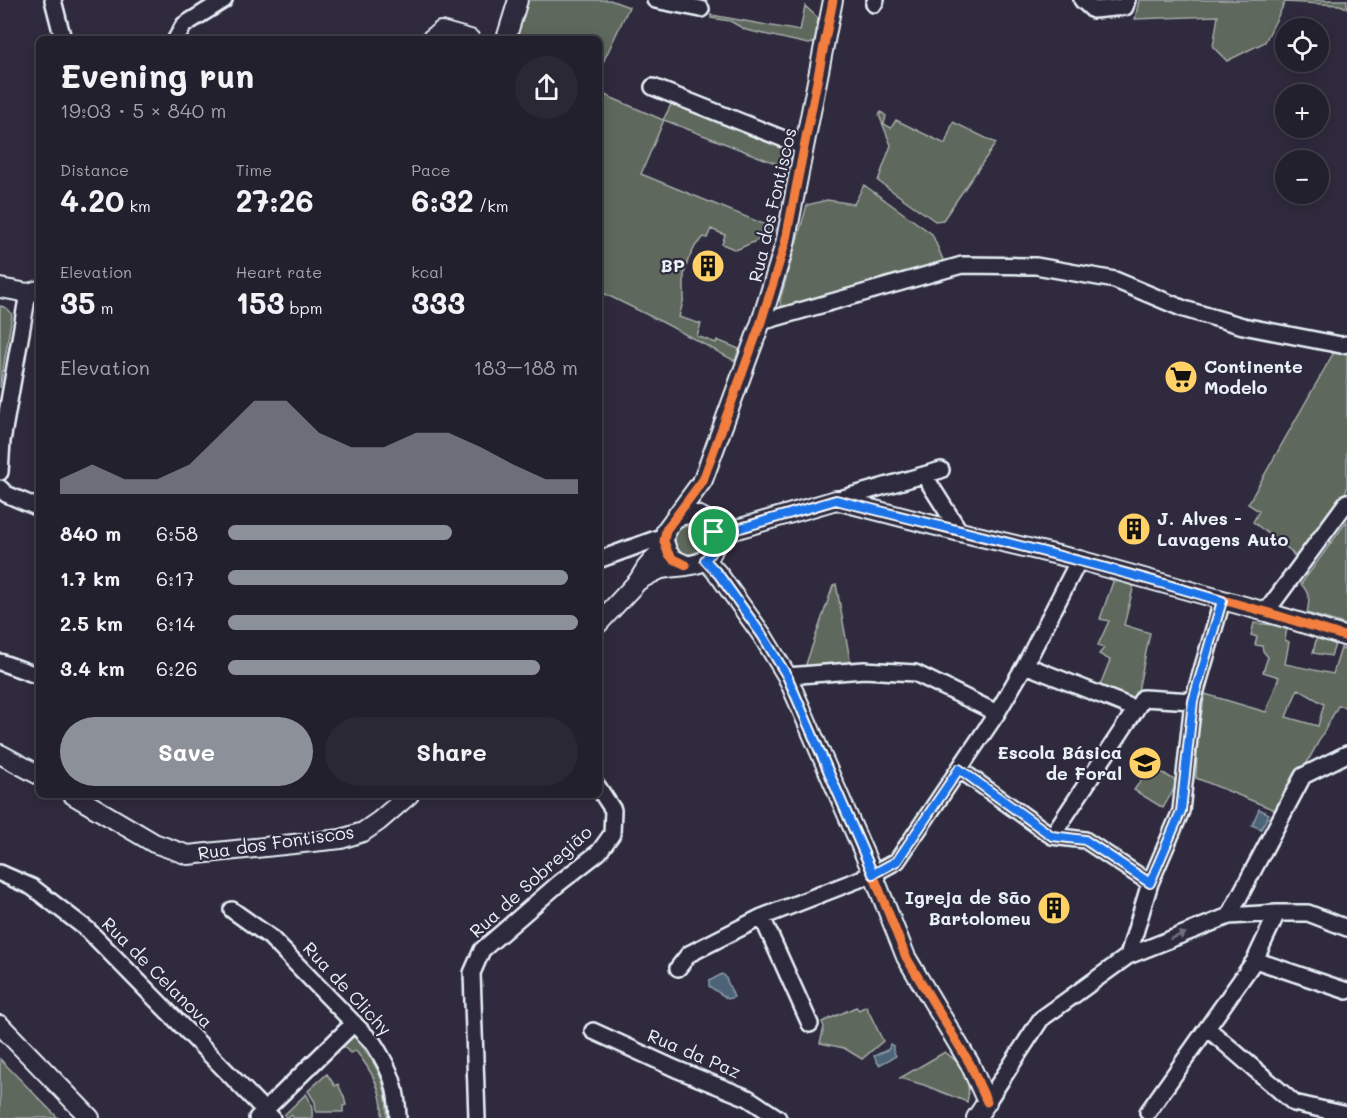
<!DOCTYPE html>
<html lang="en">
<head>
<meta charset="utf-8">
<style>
	:root { --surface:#23202e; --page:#2b2836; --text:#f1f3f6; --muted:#a3a3aa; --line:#403e4a; --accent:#8c9099 }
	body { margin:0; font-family:Mali,sans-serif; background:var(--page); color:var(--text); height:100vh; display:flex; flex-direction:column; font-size:22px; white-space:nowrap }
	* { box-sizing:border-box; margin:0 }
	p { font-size:20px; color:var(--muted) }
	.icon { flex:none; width:33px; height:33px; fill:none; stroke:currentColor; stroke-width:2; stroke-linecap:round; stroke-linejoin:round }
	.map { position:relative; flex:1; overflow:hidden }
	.details { position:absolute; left:36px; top:36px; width:566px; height:762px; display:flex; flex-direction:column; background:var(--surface); border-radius:9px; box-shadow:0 3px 15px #0003,0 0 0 2px var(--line) }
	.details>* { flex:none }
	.tools { position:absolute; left:1275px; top:18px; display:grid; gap:12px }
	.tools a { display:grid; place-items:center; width:54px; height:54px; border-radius:50%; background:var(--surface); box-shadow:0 3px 15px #0003,0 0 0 2px var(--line); font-size:30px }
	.pin { position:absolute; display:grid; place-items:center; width:51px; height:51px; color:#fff; margin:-26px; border:3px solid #fff; border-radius:50%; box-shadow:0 2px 6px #0007 }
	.round { display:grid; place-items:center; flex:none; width:63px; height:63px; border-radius:32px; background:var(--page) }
	.summary { display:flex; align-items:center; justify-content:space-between; height:102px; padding:0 24px }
	h1 { font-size:33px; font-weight:700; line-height:45px }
	.figures { display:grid; grid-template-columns:repeat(3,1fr); gap:9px; height:102px; padding:6px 24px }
	.figures div { display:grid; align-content:center }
	.figures b { font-size:30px; font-weight:700 }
	.figures small { font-size:16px; font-weight:400 }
	.figures p { font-size:16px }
	.chart { height:168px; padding:12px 24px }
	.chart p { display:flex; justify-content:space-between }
	.chart svg { width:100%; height:108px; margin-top:6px; fill:var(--accent); opacity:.7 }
	.button { display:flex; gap:12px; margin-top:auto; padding:12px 24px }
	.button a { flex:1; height:69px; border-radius:36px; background:var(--accent); color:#fff; font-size:24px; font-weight:700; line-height:69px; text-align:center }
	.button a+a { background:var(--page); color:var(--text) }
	ul { padding:0 24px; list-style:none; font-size:20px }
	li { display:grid; grid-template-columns:96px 72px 1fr; align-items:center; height:45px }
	li i { height:15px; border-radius:8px; background:var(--accent) }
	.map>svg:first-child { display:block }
	.green { fill:#5f685c; stroke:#a4acaa; stroke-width:1.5; fill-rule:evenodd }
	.water { fill:#4d6477; stroke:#8b9cab; stroke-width:1.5 }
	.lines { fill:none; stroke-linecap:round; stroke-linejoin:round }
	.minor-casing { stroke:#e8f1f8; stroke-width:20 }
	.tertiary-casing { stroke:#e8f1f8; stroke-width:22 }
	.minor { stroke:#2f2a3d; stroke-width:15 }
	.tertiary { stroke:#2f2a3d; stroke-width:18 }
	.cycleway-casing { stroke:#2f2a3d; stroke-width:13 }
	.cycleway { stroke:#f27e40; stroke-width:9 }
	.oneway { fill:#70707e }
	.route-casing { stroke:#fff; stroke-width:12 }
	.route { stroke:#1a73e8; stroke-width:8 }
	.labels { text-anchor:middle; stroke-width:4.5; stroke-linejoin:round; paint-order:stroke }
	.street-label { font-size:18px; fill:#e8f1f8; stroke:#2f2a3d }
	.poi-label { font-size:18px; font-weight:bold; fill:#e8f1f8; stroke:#2f2a3d; text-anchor:end }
</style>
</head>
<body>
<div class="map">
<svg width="1347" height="1118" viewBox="0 0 1347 1118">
	<rect width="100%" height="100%" fill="#2f2a3d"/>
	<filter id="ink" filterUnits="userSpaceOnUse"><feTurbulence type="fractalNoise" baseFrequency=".0167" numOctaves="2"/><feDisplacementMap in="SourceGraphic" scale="12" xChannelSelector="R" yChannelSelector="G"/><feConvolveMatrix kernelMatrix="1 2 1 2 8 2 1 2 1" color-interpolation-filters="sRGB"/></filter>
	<g filter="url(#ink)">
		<!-- green -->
		<path class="green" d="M524,0H610L629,7L599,71L598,39H513Z
			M1139,0H1347V8L1340,5L1285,2L1265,42L1227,61L1213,47L1218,16L1135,19Z
			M805,6L818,18L815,40L813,43L808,44L746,30L730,21L711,18V15L800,31Z
			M598,92L663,120L674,99L794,147L788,168L664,120L641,174L776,229L767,236L736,250L722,244L725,235L711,229L707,238L704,237L696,245L688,260L684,275V298L679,317L701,324L697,336L716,343L717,340L739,349L735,361L664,323L599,291Z
			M881,112L886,116L884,124L891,128L896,120L945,144L953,122L996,143L943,220L935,221L878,181L891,145L879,115Z
			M864,185L932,234L944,262L884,277L810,307L781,309L780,300L807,205L827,200L854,204Z
			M0,306C6,307 9,309 12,315L0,388Z
			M1334,352L1342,354L1347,353V490L1301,554L1298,557H1295L1291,551L1253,522L1259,511L1248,504Z
			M1347,521V625L1307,613C1310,600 1310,594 1301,584Z
			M675 540a14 14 0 1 1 28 0a14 14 0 1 1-28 0Z
			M1114,579L1134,585L1124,625L1150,633L1138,691L1135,696L1130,699L1099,688L1110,660L1099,654L1104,648L1098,645L1109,621L1100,619Z
			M836,584L851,665L805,667L833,586Z
			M1254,623L1274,625L1287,628L1285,640L1289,642L1285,664L1333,674L1341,648L1346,651L1347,649V707L1338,706L1280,812L1196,778L1198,733L1205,694L1266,712L1279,677L1263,672L1268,657L1263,651L1262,646L1255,645L1257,637L1251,635ZM1298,689L1324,704L1318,726L1286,717Z
			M1317,636L1336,642L1331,656L1313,653Z
			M1151,766L1178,782L1163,808L1134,790Z
			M866,1006L883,1041L862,1059L844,1048L820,1043L824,1027L822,1022L856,1007L859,1010Z
			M353,1035C375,1060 389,1084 387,1118H382C384,1092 371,1070 356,1051L350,1053L343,1046L344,1043Z
			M945,1052C950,1056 956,1060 960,1065C969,1075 970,1090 967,1102L924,1085L900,1078Z
			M0,1059L58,1118H0Z
			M327,1074L335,1086L338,1084L344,1097L346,1105L343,1106V1112H316L315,1102L308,1091Z
			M306,1094C311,1101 313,1109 312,1118H294L291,1115L287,1118L284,1115Z"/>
		<!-- water -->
		<path class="water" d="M1259,809L1269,814L1261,829L1252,825Z
			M722,974L725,976L734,997L728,999L709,986V981Z
			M890,1044L893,1045V1050L896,1056L879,1065L874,1056L889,1049Z"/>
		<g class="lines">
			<defs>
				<path id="minor" d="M53,0L63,39
					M655,0L701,9
					M1082,0L1093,10L1125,7L1127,0
					M874,4L876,0
					M176,39L184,25L224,0
					M653,87L804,147
					M761,322L962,265L1036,266L1115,280L1184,309L1243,326L1341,345L1347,344
					M0,440L2,441L28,293
					M0,472L2,441
					M924,475L960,532
					M0,488L6,494L39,508
					M836,500L941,470
					M598,560L664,536
					M1266,612L1347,502
					M0,662L39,676
					M1025,665L1136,709L1143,698L1193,701
					M787,676L864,670L915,673L997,713
					M959,769L1052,836L1085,840L1150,883
					M1052,836L1136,709
					M0,873L32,887L88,930L272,1118
					M232,910L270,937L374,1044C391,1071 397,1086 398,1118
					M1229,916L1303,776L1347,754
					M762,917L810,1024
					M1128,956L1150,883L1181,811L1193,701L1222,601
					M1255,960L1347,991
					M678,968L689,954L762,917L873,874L897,861L997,713L1025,665L1079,560
					M1207,1028L1294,1103L1347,1115
					M593,1031L676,1069L748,1098L778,1118
					M987,1102L1041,1019L1128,956L1229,916L1277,913H1308L1347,928
					M1148,1112L1255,960L1277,913
					M257,1118L354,1023
					M477,1118L472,973L482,950L558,884L599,852L612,834L613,810L598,787"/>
				<path id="tertiary" d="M431,39L441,31L470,39
					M506,39L518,0
					M0,288L28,293L39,290
					M714,533L727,532L836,500L960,532L1079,560L1266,612L1347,637
					M705,559L719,575L762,635L787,676L873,874L906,957L970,1064L987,1102L976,1118
					M686,565L673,559L668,553L664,541L666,530L703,480L761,322L785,244L833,0
					M638,581C645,577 652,573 659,570C672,566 694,568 705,560C730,540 706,501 674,519
					M598,624L638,581L646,568L665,546
					M0,754L39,775
					M73,795L154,843L188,855L341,839L363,832L379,821L409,795
					M0,1025L90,1118"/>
			</defs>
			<!-- minor casing -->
			<use href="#minor" class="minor-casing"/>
			<!-- tertiary casing -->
			<use href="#tertiary" class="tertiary-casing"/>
			<!-- minor -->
			<use href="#minor" class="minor"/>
			<!-- tertiary -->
			<use href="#tertiary" class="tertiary"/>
			<defs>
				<path id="cycleway" d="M714,533L727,532L836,500L960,532L1079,560L1266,612L1347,637
					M705,559L719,575L762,635L787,676L873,874L906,957L970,1064L987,1102
					M686,565L673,559L668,553L664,541L666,530L703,480L761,322L785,244L833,0"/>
			</defs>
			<!-- cycleway casing -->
			<use href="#cycleway" class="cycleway-casing"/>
			<!-- cycleway -->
			<use href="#cycleway" class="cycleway"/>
		</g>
		<!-- one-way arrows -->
		<defs><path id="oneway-solid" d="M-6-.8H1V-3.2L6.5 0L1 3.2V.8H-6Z" transform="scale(1.5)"/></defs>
		<use class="oneway" href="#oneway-solid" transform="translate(1178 936) rotate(-21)"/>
	</g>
	<g class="lines" filter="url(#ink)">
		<defs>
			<path id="route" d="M836,500C965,533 1095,562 1222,601L1193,701L1181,811L1150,883L1085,840L1052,836L959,769L897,861L873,874L787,676L762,635L719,575L705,560C713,551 716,544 714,532H727Z"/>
		</defs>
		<!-- route casing -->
		<use href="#route" class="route-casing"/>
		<!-- route -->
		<use href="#route" class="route"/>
	</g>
	<!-- icons -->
	<defs>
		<symbol id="building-disc" viewBox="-11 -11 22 22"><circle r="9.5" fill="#ffd166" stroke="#2f2a3d"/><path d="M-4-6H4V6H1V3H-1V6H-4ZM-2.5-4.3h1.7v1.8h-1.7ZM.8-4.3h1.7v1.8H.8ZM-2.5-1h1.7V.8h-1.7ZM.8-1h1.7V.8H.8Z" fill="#111"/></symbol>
		<symbol id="supermarket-disc" viewBox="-11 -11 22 22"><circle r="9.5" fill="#ffd166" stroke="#2f2a3d"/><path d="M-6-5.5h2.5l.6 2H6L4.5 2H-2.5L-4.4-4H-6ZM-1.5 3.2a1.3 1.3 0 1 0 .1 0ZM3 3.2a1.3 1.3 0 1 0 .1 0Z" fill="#111"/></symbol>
		<symbol id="school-disc" viewBox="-11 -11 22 22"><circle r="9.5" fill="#ffd166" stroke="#2f2a3d"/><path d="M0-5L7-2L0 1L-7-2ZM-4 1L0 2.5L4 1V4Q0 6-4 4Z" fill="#111"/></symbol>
	</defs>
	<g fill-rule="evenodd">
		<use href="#building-disc" x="689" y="247" width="38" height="38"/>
		<use href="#supermarket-disc" x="1162" y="358" width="38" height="38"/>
		<use href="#building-disc" x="1115" y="510" width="38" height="38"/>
		<use href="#school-disc" x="1126" y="744" width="38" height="38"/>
		<use href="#building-disc" x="1035" y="889" width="38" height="38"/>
	</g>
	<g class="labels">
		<!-- street labels -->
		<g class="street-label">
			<text transform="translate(773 205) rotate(-77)" y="6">Rua dos Fontiscos</text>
			<text transform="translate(276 843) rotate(-8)" y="6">Rua dos Fontiscos</text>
			<text transform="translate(531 882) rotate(-42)" y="6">Rua de Sobregião</text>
			<text transform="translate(157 973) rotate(45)" y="6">Rua de Celanova</text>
			<text transform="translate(347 989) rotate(47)" y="6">Rua de Clichy</text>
			<text transform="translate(694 1054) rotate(23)" y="6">Rua da Paz</text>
		</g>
		<!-- poi labels -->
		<g class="poi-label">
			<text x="685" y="272">BP</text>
			<text x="1204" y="373" text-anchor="start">Continente<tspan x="1204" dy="21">Modelo</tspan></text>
			<text x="1157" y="525" text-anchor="start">J. Alves -<tspan x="1157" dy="21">Lavagens Auto</tspan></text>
			<text x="1122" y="759">Escola Básica<tspan x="1122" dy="21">de Foral</tspan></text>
			<text x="1031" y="904">Igreja de São<tspan x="1031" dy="21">Bartolomeu</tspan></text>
		</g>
	</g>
</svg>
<div class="tools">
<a><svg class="icon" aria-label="locate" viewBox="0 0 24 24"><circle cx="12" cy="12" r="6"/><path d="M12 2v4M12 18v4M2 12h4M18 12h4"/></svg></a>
<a>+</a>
<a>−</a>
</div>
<div class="pin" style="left:714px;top:532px;background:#1e9e55"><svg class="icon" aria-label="arrive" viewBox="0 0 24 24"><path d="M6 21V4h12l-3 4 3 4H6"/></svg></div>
<section class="details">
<div class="summary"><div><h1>Evening run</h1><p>19:03 · 5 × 840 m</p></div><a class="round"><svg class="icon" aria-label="share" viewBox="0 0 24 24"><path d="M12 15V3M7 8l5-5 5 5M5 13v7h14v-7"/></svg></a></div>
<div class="figures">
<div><p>Distance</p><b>4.20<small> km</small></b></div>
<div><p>Time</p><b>27:26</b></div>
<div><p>Pace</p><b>6:32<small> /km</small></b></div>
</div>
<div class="figures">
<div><p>Elevation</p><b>35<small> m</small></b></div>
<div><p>Heart rate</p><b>153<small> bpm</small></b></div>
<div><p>kcal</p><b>333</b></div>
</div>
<div class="chart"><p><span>Elevation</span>183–188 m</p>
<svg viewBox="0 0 160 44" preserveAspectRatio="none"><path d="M0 44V38L10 32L20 38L30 38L40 32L50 19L60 6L70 6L80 19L90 25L100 25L110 19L120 19L130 25L140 32L150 38L160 38V44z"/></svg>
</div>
<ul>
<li><b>840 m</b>6:58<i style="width:64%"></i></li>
<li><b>1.7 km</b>6:17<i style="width:97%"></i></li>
<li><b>2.5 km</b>6:14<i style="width:100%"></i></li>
<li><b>3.4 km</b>6:26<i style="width:89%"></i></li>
</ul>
<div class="button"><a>Save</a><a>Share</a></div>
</section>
</div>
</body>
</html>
